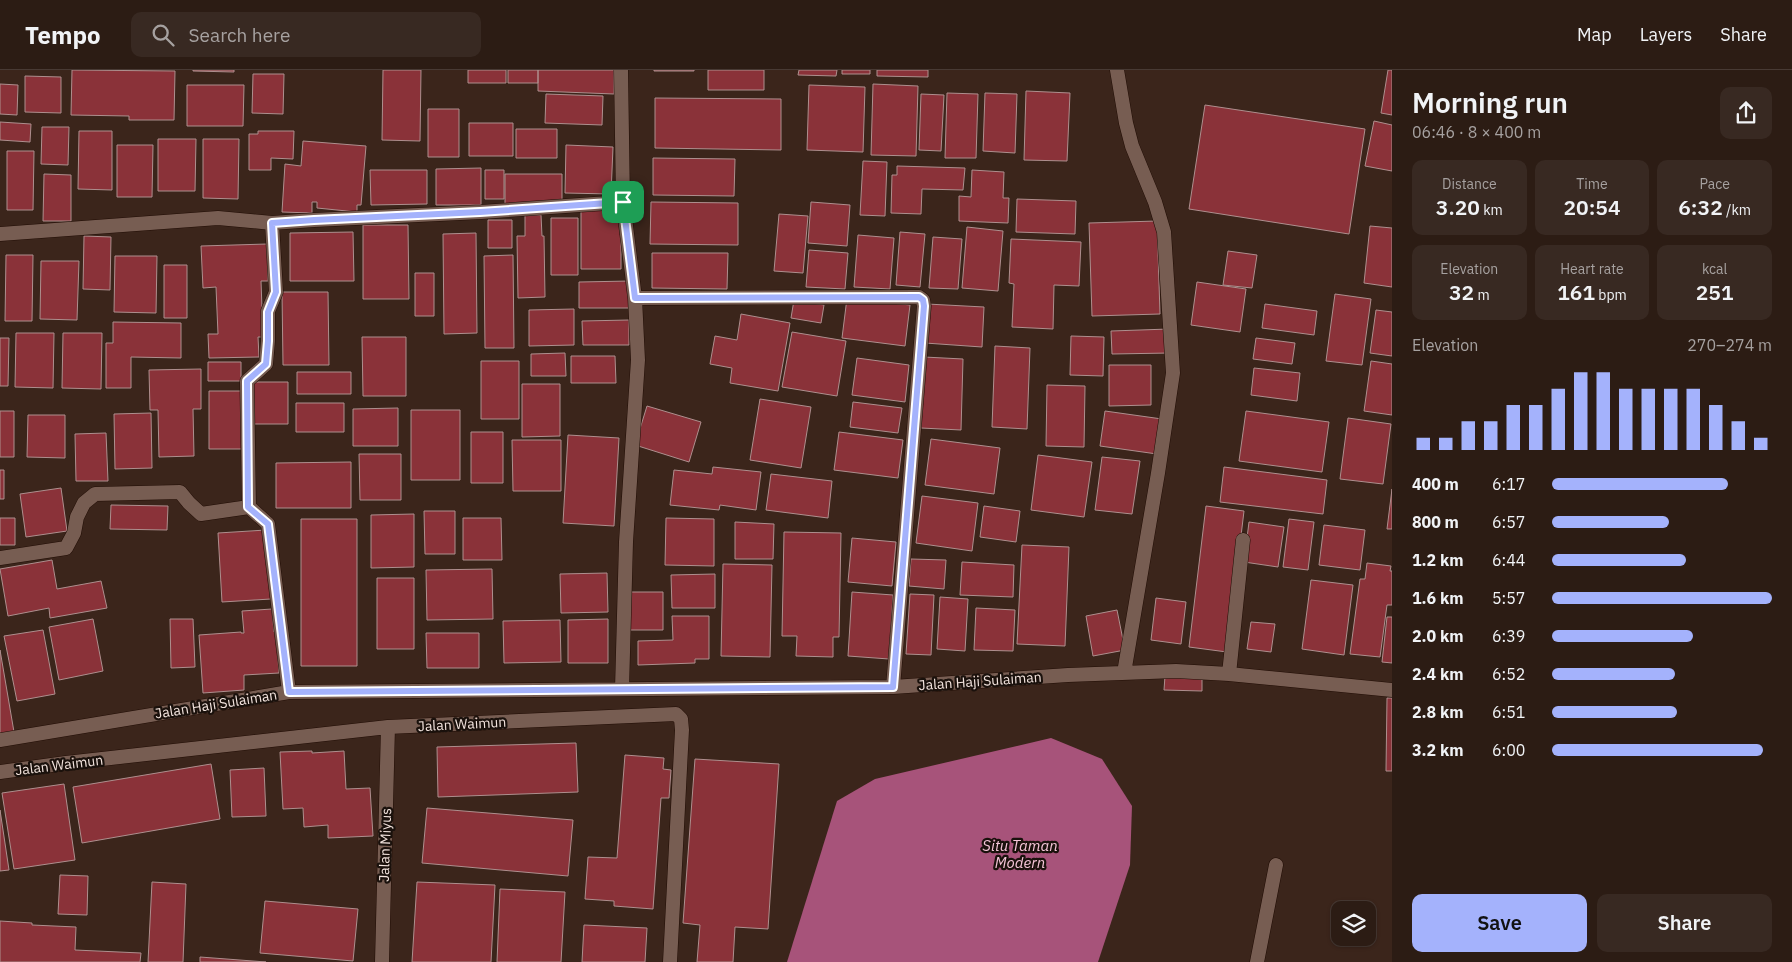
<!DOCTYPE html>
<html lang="en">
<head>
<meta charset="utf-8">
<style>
	:root { --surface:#2c1c14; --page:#382922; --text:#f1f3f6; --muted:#a6a1a0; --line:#483a34; --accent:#a4b2fc }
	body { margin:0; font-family:"IBM Plex Sans",sans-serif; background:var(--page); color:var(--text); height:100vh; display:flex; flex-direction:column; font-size:19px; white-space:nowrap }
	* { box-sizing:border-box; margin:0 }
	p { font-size:16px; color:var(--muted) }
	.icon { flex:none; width:28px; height:28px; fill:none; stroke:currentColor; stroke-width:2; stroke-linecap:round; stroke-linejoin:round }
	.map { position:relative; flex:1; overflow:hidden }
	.drawer { display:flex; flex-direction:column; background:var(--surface); width:400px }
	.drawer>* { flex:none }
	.tools { position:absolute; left:1331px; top:831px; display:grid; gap:10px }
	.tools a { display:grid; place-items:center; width:45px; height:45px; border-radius:10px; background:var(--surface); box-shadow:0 1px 4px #0004,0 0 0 1px var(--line); font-size:25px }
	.pin { position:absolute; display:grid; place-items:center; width:42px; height:42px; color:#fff; margin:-21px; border-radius:10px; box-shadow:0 2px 8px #0006 }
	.round { display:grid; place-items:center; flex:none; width:52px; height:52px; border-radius:10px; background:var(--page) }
	.head { display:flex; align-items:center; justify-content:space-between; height:85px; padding:0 20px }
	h1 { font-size:28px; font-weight:600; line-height:38px }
	.metrics { display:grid; grid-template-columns:repeat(3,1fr); gap:8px; height:85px; padding:5px 20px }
	.metrics div { display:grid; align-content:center; border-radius:10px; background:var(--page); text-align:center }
	.metrics b { font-size:21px; font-weight:600 }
	.metrics small { font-size:14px; font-weight:400 }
	.metrics p { font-size:14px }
	.chart { height:140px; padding:10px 20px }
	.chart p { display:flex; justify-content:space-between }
	.chart svg { width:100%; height:90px; margin-top:5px; stroke:var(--accent); stroke-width:6 }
	.action { display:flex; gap:10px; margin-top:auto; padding:10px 20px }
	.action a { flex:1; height:58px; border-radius:10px; background:var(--accent); color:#111; font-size:20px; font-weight:600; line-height:58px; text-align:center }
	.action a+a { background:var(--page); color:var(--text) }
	ul { padding:0 20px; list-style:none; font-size:16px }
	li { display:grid; grid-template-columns:80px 60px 1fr; align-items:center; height:38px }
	li i { height:12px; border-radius:6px; background:var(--accent) }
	header { display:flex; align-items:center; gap:30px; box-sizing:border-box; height:70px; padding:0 25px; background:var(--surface); border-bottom:1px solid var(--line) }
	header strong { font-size:24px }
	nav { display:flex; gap:28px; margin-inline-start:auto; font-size:18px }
	.search { width:350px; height:45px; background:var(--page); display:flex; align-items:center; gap:12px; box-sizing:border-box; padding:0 18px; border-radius:10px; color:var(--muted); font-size:19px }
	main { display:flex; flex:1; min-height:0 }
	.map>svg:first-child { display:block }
	.water { fill:#a7537a }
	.building { fill:#8a3239; stroke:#ae8f8e }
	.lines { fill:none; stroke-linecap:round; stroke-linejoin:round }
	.minor-casing { stroke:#210d05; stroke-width:15 }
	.minor { stroke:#775d52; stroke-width:14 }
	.route-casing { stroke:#fff; stroke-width:10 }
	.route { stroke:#a4b2fc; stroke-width:6 }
	.labels { text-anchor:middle; stroke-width:4.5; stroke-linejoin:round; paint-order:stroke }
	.street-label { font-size:14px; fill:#f2e3dd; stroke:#1a110c }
	.water-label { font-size:15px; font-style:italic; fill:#f5c5d8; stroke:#1a110c }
</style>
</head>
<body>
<header>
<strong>Tempo</strong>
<div class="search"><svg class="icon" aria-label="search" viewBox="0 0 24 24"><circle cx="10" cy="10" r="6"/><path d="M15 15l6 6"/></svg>Search here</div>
<nav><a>Map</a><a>Layers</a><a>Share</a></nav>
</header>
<main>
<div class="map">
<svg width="1392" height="892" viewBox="0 0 1392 892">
	<rect width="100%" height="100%" fill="#3b251b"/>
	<!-- water -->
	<path class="water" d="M1051,668L1102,689L1132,736L1130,795L1098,892H787L837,731L875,709Z"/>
	<!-- building -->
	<path class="building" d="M72,0L175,1L174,50H129V46L71,45Z
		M193,0H234V2L193,1Z
		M383,0H421L420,71L382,70Z
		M468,0H506V13H468Z
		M508,0H538V13H508Z
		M538,0H614V24L538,21Z
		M654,0H694V1H654Z
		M708,0H764V20H708Z
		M799,0H837L836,6L798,5Z
		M842,0H870V4H842Z
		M877,0H928V7L877,6Z
		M1388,0H1392V45L1381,43Z
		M253,4H284L283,44L252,43Z
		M25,6L61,7V43L25,42Z
		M0,14L18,15L17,45L0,44Z
		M873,14L918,16L916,86L871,85Z
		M187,15H244L243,56H187Z
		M809,15L865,17L863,82L807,80Z
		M1026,21L1070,23L1067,91L1024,90Z
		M947,23L978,24L976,88H945Z
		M985,23L1017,24L1015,83L983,81Z
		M546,24L603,26L602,55L545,53Z
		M921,24L944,25L941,81L919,80Z
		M655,28L781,29V80L655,78Z
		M1205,35L1365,59L1349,164L1189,139Z
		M428,39H459V87H428Z
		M1374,51L1392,55V101L1365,96Z
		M0,52L31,54L30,72L0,70Z
		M469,53H513V86H469Z
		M42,57H69L68,95L41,94Z
		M516,59H557V88H516Z
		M79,61H112V120L78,119Z
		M258,61H294L293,89L271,88V100H249V64H258Z
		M158,69H196L195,121H158Z
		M203,69H239L238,129L203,128Z
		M303,71L366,76L361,135H357V142L317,138V132H312V143L282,142L285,94L301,96Z
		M117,75H153L152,127H117Z
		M566,75L613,77L611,124L565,123Z
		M7,81H34L33,140H7Z
		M653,88L735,89L734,126L653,125Z
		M863,91L887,92L885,146L860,145Z
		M897,96L965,98L963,120L922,119L921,144L891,143L892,105H897Z
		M481,98V135H436V99Z
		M370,100H427V134L371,135Z
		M485,100H504V129H485Z
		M972,100L1004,102L1003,128H1009L1008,153L959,151V126L971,127Z
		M44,104L71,105V151H43Z
		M505,104H562V134H505Z
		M1017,129L1076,131L1075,164L1016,162Z
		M651,132L738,133V175L650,174Z
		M811,132L850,135L847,176L808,173Z
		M621,139V199H581V140Z
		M779,144L808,146L803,203L774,201Z
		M525,145H541L542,166H544L545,227L518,228L517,166H525Z
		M551,148H578V205H551Z
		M488,150H512V178H488Z
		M1157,151L1160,244L1092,246L1089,153Z
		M363,155H408L409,229H363Z
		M1370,156L1392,158V217L1364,213Z
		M967,157L1003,161L998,221L962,218Z
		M353,162L354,211H290V163Z
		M900,162L925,164L920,217L896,215Z
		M476,163L477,263L444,264L443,164Z
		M858,165L894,168L890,219L854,217Z
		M84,166L111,167L110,220L83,219Z
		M933,167L962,169L958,219L929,218Z
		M1011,169L1081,172L1079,216L1054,215L1053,259L1012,257L1014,214L1009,213Z
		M267,174L268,211H261L263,267H258L259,287L209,288L208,264H218L216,217L203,218L201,176Z
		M809,180L848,183L845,219L806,217Z
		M1228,181L1257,185L1252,218L1223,215Z
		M652,183H728L727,219L652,218Z
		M6,185H33L32,251H5Z
		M513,185L514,278H485L484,186Z
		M115,186H157L156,243L114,242Z
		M41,191H79L77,250L40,249Z
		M164,195H187V248H164Z
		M415,203H434V246H415Z
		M630,211L631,238H579V212Z
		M1197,212L1246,219L1240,262L1191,255Z
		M282,222H328L329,295H283Z
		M1335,224L1371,229L1362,295L1326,291Z
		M847,228L910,235L905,276L842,268Z
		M794,230L824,235L821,253L791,248Z
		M927,234L984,237L982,277L925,273Z
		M1265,234L1317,241L1314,265L1262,258Z
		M574,239V275L529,276V240Z
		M1376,240L1392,242V286L1370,283Z
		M741,244L790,253L778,321L730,313L732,298L710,294L715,266L737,270Z
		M629,250V275H583L582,251Z
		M113,252L181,253V288L131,287V318H106V273H113Z
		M1169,259L1170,283L1112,284L1111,261Z
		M792,262L846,271L837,326L782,317Z
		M16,263H54L53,318L15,317Z
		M63,263H102L101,319L62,318Z
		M1071,266L1104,267L1103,306L1070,305Z
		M362,267H406V326H363Z
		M0,268H9L8,316H0Z
		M1256,268L1295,273L1292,294L1253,289Z
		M995,276L1030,278L1027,359L992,357Z
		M565,283L566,306H531V284Z
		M571,286H615L616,313H571Z
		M924,287L963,289L961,360L921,358Z
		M857,288L909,295L905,332L852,325Z
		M481,291H519V349H481Z
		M1371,291L1392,294V345L1364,341Z
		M208,292H241V311H208Z
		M1109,295H1151V335L1109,336Z
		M1254,298L1300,303L1297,331L1251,325Z
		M201,299V339H193L194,386L159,387L158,340H150L149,300Z
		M297,302H351V324H297Z
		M252,312H288V354H252Z
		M522,314H560V366L522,367Z
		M1047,315L1085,316L1084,377L1046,376Z
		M209,321H244V379H209Z
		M760,329L811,337L801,398L750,390Z
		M853,332L902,338L898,363L850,357Z
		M296,333H344V362H296Z
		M647,336L701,352L689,392L635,375Z
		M398,338V376H353V339Z
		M411,340H460V410H411Z
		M0,341H14V387H0Z
		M1105,341L1162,349L1157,384L1100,376Z
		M1246,341L1329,352L1322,402L1239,391Z
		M151,343L152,398L115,399L114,344Z
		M28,345H65V388L27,387Z
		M1348,348L1391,354L1383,414L1340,409Z
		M471,362H503V413H471Z
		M839,362L903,370L898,408L834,400Z
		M106,363L108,411H76L75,364Z
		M568,365L619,368L614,456L563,453Z
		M931,369L1000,378L994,424L925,415Z
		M512,370H561V421H513Z
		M359,384H401V430H360Z
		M1038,385L1092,392L1084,447L1031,440Z
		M1102,387L1140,391L1132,444L1095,440Z
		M351,392V438H276V393Z
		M713,397L761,402L756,440L720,435L719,440L670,435L674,400L712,404Z
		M1224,397L1327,410L1323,444L1220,432Z
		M0,400H4V429H0Z
		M771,404L832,411L828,448L766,440Z
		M61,418L67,461L26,467L20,424Z
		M1392,419V459H1387Z
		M922,426L978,433L972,481L916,473Z
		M111,435L168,436L167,460L110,459Z
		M984,436L1020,441L1016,472L980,467Z
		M1206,436L1244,441L1227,582L1189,577Z
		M424,441H455V484H425Z
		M414,444V497L371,498V445Z
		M0,448H15V475H0Z
		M463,448H501L502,490H463Z
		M666,448L714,449V496L665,495Z
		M301,449H357V596H301Z
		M1289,449L1314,452L1308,500L1283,497Z
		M735,452L774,454L773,489H735Z
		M1249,452L1284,457L1278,497L1244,492Z
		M1324,455L1365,460L1360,500L1319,495Z
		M266,460L271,529L222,532L218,463Z
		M784,462L841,463L839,567H833V587L796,586L797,566H782Z
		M852,468L896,472L892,516L848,512Z
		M1022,475L1069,477L1065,576L1017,574Z
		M911,489L946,490L944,519L909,516Z
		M52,490L57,519L101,511L107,538L50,548L49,538L8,546L0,499Z
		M962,492L1014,495L1013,527L960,525Z
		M1367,493L1391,496L1390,501H1392V535H1387L1380,587L1350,584L1360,509H1365Z
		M723,494L772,495L770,587L721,586Z
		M492,499L493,549L427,550L426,500Z
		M607,503L608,542L561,543L560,504Z
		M715,504V538H672L671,505Z
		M377,508H414V579H377Z
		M1311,510L1353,515L1344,585L1302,579Z
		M627,522H663V560H628Z
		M852,522L893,525L889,589L848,586Z
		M910,524L934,525L931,585L906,584Z
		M940,527L968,529L965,581L937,579Z
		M1156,528L1186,532L1181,574L1151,570Z
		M976,538L1015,540L1013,581L974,580Z
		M272,539L274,562L276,561L279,603L244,605V620L203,623L199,565L241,562V563H244L242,541Z
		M1117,540L1125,580L1093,586L1086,546Z
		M672,546H709V589H695V593L638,595V571L673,570Z
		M1387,547H1392V593L1382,592Z
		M93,549L103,601L59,610L49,557Z
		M170,549H193L195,597L171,598Z
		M608,549V593H568V550Z
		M560,550L561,592L504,593L503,551Z
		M1251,552L1275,554L1271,582L1247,579Z
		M43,560L55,624L17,631L4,566Z
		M426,563H479V598H427Z
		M0,580L14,662L0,664Z
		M1165,606H1202V621L1164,620Z
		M1387,628H1392V701H1386Z
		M576,673L578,722L438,727L437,677Z
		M312,681V683L344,681L346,719L370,718L373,766L328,768V755L304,757L303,738L283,739L280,682Z
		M625,685L664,688L663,699L671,700L669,728H661L653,839L614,836V831L585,829L588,787L617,788Z
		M695,689L779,694L768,859L735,857L733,892H697L700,855L683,853Z
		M211,694L220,749L82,773L73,717Z
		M264,698L266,746L232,747L230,700Z
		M64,714L75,790L14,799L2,723Z
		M427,738L573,750L568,806L422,793Z
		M0,740L9,800L0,801Z
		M60,805L88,806L87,845L58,844Z
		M152,812L186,814L183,892H148Z
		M417,812L495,815L491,892H412Z
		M500,819L565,822L561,892H497Z
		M265,831L358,839L353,891L260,883Z
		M0,851L32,853V855L76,857L75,880L141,883L140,892H0Z
		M584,855L647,858L645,892H582Z
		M200,887L266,892H200Z"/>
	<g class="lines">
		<defs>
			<path id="minor" d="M621,0L623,132L635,228L638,290L626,472L622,619
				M1117,0L1126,53L1132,76L1155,132L1164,162L1173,303L1158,403L1124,603
				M0,164L218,148L272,153L314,150L481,142L623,132
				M635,228L919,227L923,230L924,236L893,617
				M249,437L247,311L266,294L268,271V241L276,222L272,153
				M0,488L66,478L74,463L77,447L84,433L95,424L180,422L189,433L201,444L249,437L268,454L289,622
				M1229,604L1243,470
				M0,670L289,622L893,617L1068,605L1176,601L1229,604L1392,620
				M0,702L66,693L388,657L676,644L681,649L682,660L670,892
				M382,892L388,657
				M1257,892L1276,795"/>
		</defs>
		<!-- minor casing -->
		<use href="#minor" class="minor-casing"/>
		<!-- minor -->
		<use href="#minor" class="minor"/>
	</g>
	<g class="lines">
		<defs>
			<path id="route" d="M623,132L635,228L919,227L923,230L924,236L893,617L289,622L268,454L248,437L247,311L266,294L268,271V242L276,222L272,153L314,150L480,142Z"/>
		</defs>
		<!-- route casing -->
		<use href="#route" class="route-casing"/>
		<!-- route -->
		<use href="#route" class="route"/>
	</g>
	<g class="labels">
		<!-- street labels -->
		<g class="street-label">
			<text transform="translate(980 611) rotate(-4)" y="5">Jalan Haji Sulaiman</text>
			<text transform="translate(216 634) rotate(-9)" y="5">Jalan Haji Sulaiman</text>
			<text transform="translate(462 654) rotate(-3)" y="5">Jalan Waimun</text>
			<text transform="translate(59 695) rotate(-7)" y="5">Jalan Waimun</text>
			<text transform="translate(385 775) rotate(-88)" y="5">Jalan Miyus</text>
		</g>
		<!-- water labels -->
		<g class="water-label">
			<text x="1020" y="781">Situ Taman<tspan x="1020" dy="17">Modern</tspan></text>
		</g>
	</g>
</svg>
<div class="tools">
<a><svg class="icon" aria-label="layers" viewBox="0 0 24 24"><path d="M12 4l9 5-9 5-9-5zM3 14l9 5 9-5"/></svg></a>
</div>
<div class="pin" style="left:623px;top:132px;background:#1e9e55"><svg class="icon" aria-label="arrive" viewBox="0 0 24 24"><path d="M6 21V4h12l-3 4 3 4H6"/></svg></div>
</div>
<section class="drawer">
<div class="head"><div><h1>Morning run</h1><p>06:46 · 8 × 400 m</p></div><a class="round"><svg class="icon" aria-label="share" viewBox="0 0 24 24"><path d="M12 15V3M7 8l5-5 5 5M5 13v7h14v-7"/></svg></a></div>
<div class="metrics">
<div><p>Distance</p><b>3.20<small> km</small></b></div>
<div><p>Time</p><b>20:54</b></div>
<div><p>Pace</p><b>6:32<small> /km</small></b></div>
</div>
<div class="metrics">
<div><p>Elevation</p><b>32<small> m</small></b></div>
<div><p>Heart rate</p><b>161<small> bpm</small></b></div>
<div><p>kcal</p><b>251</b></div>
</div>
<div class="chart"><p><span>Elevation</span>270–274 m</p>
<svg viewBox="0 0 160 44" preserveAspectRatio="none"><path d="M5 44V38M15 44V38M25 44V30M35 44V30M45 44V22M55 44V22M65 44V14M75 44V6M85 44V6M95 44V14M105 44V14M115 44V14M125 44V14M135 44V22M145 44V30M155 44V38"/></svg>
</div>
<ul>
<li><b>400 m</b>6:17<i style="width:80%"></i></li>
<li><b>800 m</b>6:57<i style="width:53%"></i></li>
<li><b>1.2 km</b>6:44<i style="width:61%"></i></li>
<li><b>1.6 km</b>5:57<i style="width:100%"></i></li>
<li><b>2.0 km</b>6:39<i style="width:64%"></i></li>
<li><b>2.4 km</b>6:52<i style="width:56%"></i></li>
<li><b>2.8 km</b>6:51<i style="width:57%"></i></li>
<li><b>3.2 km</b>6:00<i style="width:96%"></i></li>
</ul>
<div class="action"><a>Save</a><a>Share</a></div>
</section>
</main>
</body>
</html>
